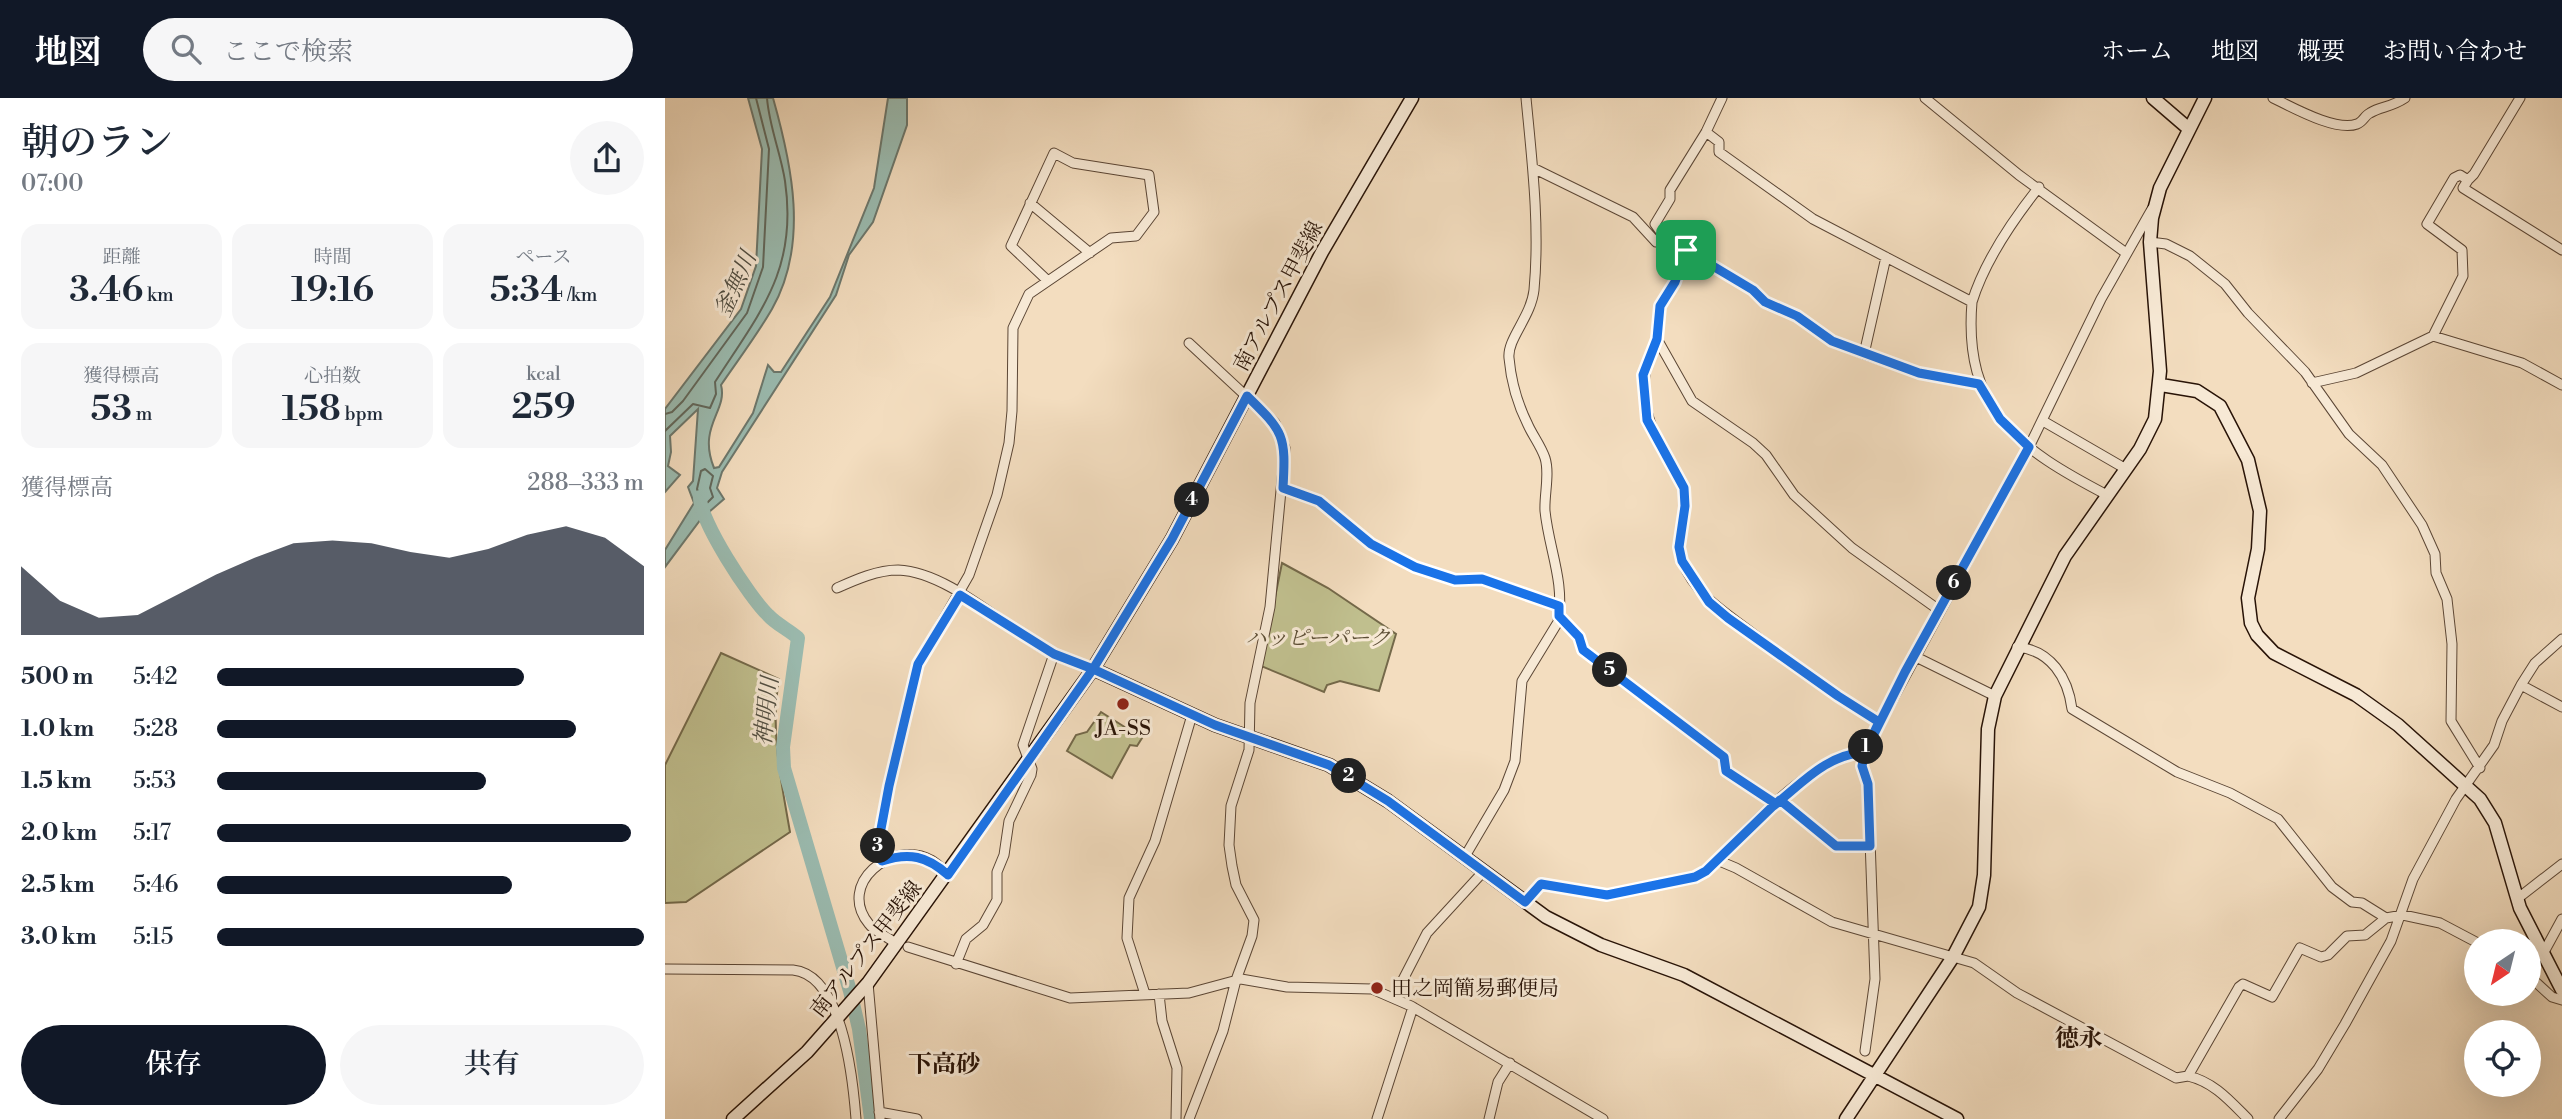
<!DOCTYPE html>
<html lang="ja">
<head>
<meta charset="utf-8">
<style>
	:root { --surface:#fff; --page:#f6f6f7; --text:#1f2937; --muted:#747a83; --accent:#111827 }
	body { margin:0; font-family:"Libre Bodoni","Noto Serif JP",serif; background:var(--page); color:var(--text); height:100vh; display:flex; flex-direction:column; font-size:26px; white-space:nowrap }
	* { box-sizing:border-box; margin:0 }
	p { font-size:23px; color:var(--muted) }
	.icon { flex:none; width:38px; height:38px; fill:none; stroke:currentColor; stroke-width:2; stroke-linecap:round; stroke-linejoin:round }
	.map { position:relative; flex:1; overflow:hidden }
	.sheet { display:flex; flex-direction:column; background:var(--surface); width:665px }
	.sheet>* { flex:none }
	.needle { width:46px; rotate:215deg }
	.fabs { position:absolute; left:1799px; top:831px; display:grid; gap:14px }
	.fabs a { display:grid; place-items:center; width:77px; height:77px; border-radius:50%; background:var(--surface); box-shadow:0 7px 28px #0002; font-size:35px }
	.pin { position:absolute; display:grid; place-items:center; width:60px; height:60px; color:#fff; margin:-30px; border-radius:14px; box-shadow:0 4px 10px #0006 }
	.km { position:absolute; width:35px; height:35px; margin:-18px; border-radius:50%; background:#222; color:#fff; font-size:19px; line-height:35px; text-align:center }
	.round { display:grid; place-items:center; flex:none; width:74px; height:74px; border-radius:37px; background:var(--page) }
	.overview { display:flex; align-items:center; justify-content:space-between; height:119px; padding:0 21px }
	h1 { font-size:38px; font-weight:600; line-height:52px }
	.metrics { display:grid; grid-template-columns:repeat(3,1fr); gap:10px; height:119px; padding:7px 21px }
	.metrics div { display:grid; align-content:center; border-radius:18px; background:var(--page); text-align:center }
	.metrics b { font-size:35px; font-weight:600 }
	.metrics small { font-size:19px; font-weight:400 }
	.metrics p { font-size:19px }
	.chart { height:196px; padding:14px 21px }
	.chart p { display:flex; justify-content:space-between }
	.chart svg { width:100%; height:126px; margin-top:7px; fill:var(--accent); opacity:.7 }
	.action { display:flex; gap:14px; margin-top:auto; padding:14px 21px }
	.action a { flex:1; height:80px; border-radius:42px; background:var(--accent); color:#fff; font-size:28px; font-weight:600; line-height:80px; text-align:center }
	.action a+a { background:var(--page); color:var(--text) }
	ul { padding:0 21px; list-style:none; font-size:23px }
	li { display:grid; grid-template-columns:112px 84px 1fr; align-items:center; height:52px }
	li i { height:18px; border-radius:9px; background:var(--accent) }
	header { display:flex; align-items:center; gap:42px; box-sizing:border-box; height:98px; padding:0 35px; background:var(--accent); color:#fff }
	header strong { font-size:33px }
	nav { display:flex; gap:38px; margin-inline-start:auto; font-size:24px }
	.search { width:490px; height:63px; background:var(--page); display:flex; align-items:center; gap:18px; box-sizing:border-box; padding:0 24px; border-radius:38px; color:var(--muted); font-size:26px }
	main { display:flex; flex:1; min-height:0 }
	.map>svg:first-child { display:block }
	.green { fill:#c0bf8e; stroke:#74694a; stroke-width:2 }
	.water { fill:#9bbcb1; stroke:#6d786d; stroke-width:2 }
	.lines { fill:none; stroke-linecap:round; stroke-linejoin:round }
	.shore { stroke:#62685c; stroke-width:2 }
	.river { stroke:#9bbcb1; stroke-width:14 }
	.street-casing { stroke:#5b4635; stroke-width:11 }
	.secondary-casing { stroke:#281307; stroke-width:15 }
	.street { stroke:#f7e9d5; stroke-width:9 }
	.secondary { stroke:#f7e9d5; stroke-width:12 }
	.route-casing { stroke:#fff; stroke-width:14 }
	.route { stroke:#1a73e8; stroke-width:9 }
	.poi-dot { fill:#8f2418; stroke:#f7e9d5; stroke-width:2.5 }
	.labels { text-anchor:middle; stroke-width:6; stroke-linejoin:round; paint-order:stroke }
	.street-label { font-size:21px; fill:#281307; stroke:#f7e9d5 }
	.park-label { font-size:21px; font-style:italic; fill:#5d4f36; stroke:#f7e9d5 }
	.poi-label { font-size:21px; fill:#281307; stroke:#f7e9d5 }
	.water-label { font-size:23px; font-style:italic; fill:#504e42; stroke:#f7e9d5 }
	.quarter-label { font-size:24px; font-weight:bold; fill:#281307; stroke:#f7e9d5 }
</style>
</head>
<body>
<header>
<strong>地図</strong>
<div class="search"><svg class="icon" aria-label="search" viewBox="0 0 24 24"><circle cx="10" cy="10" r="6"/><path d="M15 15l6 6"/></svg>ここで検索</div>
<nav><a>ホーム</a><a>地図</a><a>概要</a><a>お問い合わせ</a></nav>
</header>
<main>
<section class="sheet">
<div class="overview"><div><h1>朝のラン</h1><p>07:00</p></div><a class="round"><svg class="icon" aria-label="share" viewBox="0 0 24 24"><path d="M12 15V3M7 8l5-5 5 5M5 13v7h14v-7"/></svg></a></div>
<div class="metrics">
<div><p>距離</p><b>3.46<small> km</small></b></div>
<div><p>時間</p><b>19:16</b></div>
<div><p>ペース</p><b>5:34<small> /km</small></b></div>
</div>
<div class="metrics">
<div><p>獲得標高</p><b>53<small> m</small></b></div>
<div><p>心拍数</p><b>158<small> bpm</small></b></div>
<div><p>kcal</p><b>259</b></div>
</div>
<div class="chart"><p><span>獲得標高</span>288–333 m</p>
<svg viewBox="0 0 160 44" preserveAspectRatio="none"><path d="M0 44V20L10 32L20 38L30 37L40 30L50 23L60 17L70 12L80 11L90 12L100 15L110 17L120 14L130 9L140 6L150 10L160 20V44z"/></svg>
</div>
<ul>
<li><b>500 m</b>5:42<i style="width:72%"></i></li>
<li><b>1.0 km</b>5:28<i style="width:84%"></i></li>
<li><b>1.5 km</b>5:53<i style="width:63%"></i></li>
<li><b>2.0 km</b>5:17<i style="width:97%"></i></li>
<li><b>2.5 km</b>5:46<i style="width:69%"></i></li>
<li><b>3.0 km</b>5:15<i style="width:100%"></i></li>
</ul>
<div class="action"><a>保存</a><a>共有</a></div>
</section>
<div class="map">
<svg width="1897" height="1021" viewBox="0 0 1897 1021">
	<rect width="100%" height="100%" fill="#f3ddbf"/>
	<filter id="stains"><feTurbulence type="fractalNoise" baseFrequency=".00286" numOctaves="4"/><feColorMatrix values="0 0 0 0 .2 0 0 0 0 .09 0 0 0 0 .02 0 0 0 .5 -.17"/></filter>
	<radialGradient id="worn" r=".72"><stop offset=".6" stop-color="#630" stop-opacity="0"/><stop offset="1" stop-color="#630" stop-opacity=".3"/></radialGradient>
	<!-- green -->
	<path class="green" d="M617,465L663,490L731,536L714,593L675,583L662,587L659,594L596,568Z
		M56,555L114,581C105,633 116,682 125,734L21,804L0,805V667Z
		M436,614L477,640L472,648L465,647L447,680L402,653L411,637L422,634Z"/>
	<!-- water -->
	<path class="water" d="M83,0H108C127,67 144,146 107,211C92,237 73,262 56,287C63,313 32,328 49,370L54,369L88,315L103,267L109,274H116L165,199L209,90L223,0H242V27L208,124L184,157L171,197L57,374L52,390L59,401L36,421L0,469V452L29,405L23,389L28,383L33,311L5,338L6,354L3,368L15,377L0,394V311L76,211L91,168L97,51Z"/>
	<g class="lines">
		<!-- shore -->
		<path class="shore" d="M0,316L7,314L18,303L82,215L98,169L104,51L91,0
			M0,333L28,306L45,310L51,296L50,284C95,214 133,172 120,83C116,56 104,28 102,0
			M40,371L48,378L45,390L48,399L39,408L32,391L36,373Z"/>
		<!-- river -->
		<path class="river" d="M35,399C34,422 85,500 103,517C111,526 124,532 133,540L118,649L119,670L185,893L194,931L206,1021"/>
		<defs>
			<path id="street" d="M1057,0L1041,34L1005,92V101L990,126L1000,140L1088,192L1100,204L1132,218L1166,243L1199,256L1254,275L1314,286
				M1260,0L1354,77L1461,155
				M1608,0C1627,9 1671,34 1692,26C1698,24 1700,17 1705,15C1716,8 1725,10 1740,0
				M1041,34L1054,44V54L1148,121L1307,204C1298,313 1354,351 1442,397
				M868,70L968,119L991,144L1000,140
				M1803,82L1798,90L1897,152
				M365,105L425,155
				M1485,144L1501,146L1525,158L1560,186L1583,215L1640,274L1684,336L1717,367L1757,427L1770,456L1771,475L1782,501L1787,546L1786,623L1815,670
				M1021,152L1010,184L995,208L992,241L1027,303L1088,345L1101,357L1129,397L1187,450L1274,512
				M1307,204C1320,162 1347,123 1374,89
				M1768,238L1798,178L1797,152L1762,126L1789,80L1795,77L1803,82L1809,76L1855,0
				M992,241C970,282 978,317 1000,357C1006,367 1015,378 1018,389C1026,414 1008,440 1017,463C1032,500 1062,515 1091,538C1130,569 1172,598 1214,624
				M1199,256L1221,159
				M1647,285L1691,275L1768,238L1857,265L1897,287
				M1378,323L1461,371
				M618,390L654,403L706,446L750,469L790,482L817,481L894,508
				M172,490C190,482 212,472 233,472C285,474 342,532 388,556C400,562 415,566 428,571
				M894,518L914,539L918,552L1059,659L1061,673L1111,706
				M1352,549C1386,552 1403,580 1407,611L1512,674L1565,695L1613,721L1667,789L1687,804L1697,805L1721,820
				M1249,558L1330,598
				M1856,587L1897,609
				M1115,703L1171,748H1205
				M799,760L839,692L850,663L857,583L893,524C900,483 884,452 880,413C879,397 885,376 880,360C876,348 868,338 863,327C853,307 846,283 844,260C842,241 866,219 869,192C875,128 867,63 861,0
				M1052,762L1071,770L1167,824L1309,865L1352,895L1511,980L1523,978L1574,889L1578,886L1607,899L1635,850L1656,859L1663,857L1682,838L1700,837L1721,820L1738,817L1775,825L1811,844
				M217,763L213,747L224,688L253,566L304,477L332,397L344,345L347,313L348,230L364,196L446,140L471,138L489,114L484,77L408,65L389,55L346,148L383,183
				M1852,801L1897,766
				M860,804L876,786L941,797L1030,779L1041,773C1080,735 1145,658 1200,654
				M226,842C219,837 209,833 204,826C171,786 227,741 266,762C272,765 278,772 283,777
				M243,849L405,900L524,895L576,881L622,889L707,891L746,908L938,1021
				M1879,854L1897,821
				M291,866L301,841L318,827L332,802V774L339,757L344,723L366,677L367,671L358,647L389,556
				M0,871L128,872C178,877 188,982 191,1021
				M1864,878L1887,899L1897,902
				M203,885L215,1021
				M480,896L462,840L464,800L490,743L527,617
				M494,896L497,923L512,970L511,1021
				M729,899L762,835L818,774
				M1200,953L1210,881L1203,686L1197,668L1202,649L1364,349L1436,201L1487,111
				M1523,978C1549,984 1565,1003 1583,1021
				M214,1014L252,1021
				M524,1021L558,933L571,882L587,838L589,822L571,787L567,768L564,747L566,708L584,652L585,605L605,509L620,350L610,325L524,245
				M712,1021L748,909
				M824,1021L833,984L845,965
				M1614,1021L1653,971L1680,926L1726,843L1748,781L1791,701L1829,647L1837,623L1856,587L1870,565L1897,541"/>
			<path id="secondary" d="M1488,0L1524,31
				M1496,287L1532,293L1555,308L1583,362L1595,413L1593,451L1583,500L1586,525L1592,537L1609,555L1691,597L1733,627L1815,701L1830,725L1855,810L1897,892
				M428,571L550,627L664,667L723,703L881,819L936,847L1019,877L1292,1021
				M68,1021L142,954L203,885L428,571L507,441L657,154L747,0
				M1181,1021L1288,859L1314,809L1319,777L1323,631L1330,598L1400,458L1475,351L1490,321L1495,273L1485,144L1487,120L1495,90L1540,0"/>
		</defs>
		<!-- street casing -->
		<use href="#street" class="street-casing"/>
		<!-- secondary casing -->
		<use href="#secondary" class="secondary-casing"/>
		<!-- street -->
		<use href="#street" class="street"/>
		<!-- secondary -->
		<use href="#secondary" class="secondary"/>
	</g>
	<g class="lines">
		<defs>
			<path id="route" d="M1021,152L1010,184L995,208L992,241L978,277L982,322L1019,390L1020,408L1014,449L1017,463L1044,504L1063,520L1173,598L1214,624L1200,654C1160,657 1137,686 1107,709L1041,773L1030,779L942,797L876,786L860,804L723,703L664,667L550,627L428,571L283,777C262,758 244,754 217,763L213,747L224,688L253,566L295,497L389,556L428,571L507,441L582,298C619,334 621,337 618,390L654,403L706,446L750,469L790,482L817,481L894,508V518L914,539L918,552L1059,659L1061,673L1111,706L1115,702L1171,748H1205L1203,686L1197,668L1200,654L1240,574L1364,349L1335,321L1314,286L1254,275L1167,243L1132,218L1100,204L1088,192L1021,152"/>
		</defs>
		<!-- route casing -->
		<use href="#route" class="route-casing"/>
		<!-- route -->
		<use href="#route" class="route"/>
	</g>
	<!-- markers -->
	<g class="poi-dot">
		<circle cx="458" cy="606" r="7"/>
		<circle cx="712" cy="890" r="7"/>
	</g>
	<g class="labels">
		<!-- street labels -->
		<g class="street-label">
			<text transform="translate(613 198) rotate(-62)" y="7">南アルプス甲斐線</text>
			<text transform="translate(201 851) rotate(-52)" y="7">南アルプス甲斐線</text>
		</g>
		<!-- park labels -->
		<g class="park-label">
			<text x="653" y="547">ハッピーパーク</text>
		</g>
		<!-- poi labels -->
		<g class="poi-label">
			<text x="458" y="637">JA-SS</text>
			<text x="726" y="897" text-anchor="start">田之岡簡易郵便局</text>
		</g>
		<!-- water labels -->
		<g class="water-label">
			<text transform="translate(70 186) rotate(-66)" y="8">釜無川</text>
			<text transform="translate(101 613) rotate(-84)" y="8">神明川</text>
		</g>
		<!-- quarter labels -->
		<g class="quarter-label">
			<text x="1414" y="948">徳永</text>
			<text x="279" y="974">下高砂</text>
		</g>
	</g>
	<rect width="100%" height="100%" filter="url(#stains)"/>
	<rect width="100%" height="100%" fill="url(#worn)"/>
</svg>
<div class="fabs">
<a><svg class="needle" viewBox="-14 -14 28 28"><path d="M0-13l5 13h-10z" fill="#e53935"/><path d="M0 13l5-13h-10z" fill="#747a83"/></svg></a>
<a><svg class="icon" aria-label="locate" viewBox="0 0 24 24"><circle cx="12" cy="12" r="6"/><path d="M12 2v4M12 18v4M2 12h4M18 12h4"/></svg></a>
</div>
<div class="pin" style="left:1021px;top:152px;background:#1e9e55"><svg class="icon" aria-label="arrive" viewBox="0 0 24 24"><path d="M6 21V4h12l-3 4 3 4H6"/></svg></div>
<b class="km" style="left:1201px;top:649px">1</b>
<b class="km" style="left:684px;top:678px">2</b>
<b class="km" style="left:213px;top:748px">3</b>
<b class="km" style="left:527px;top:402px">4</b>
<b class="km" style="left:945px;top:572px">5</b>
<b class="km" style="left:1289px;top:485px">6</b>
</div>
</main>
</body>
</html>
